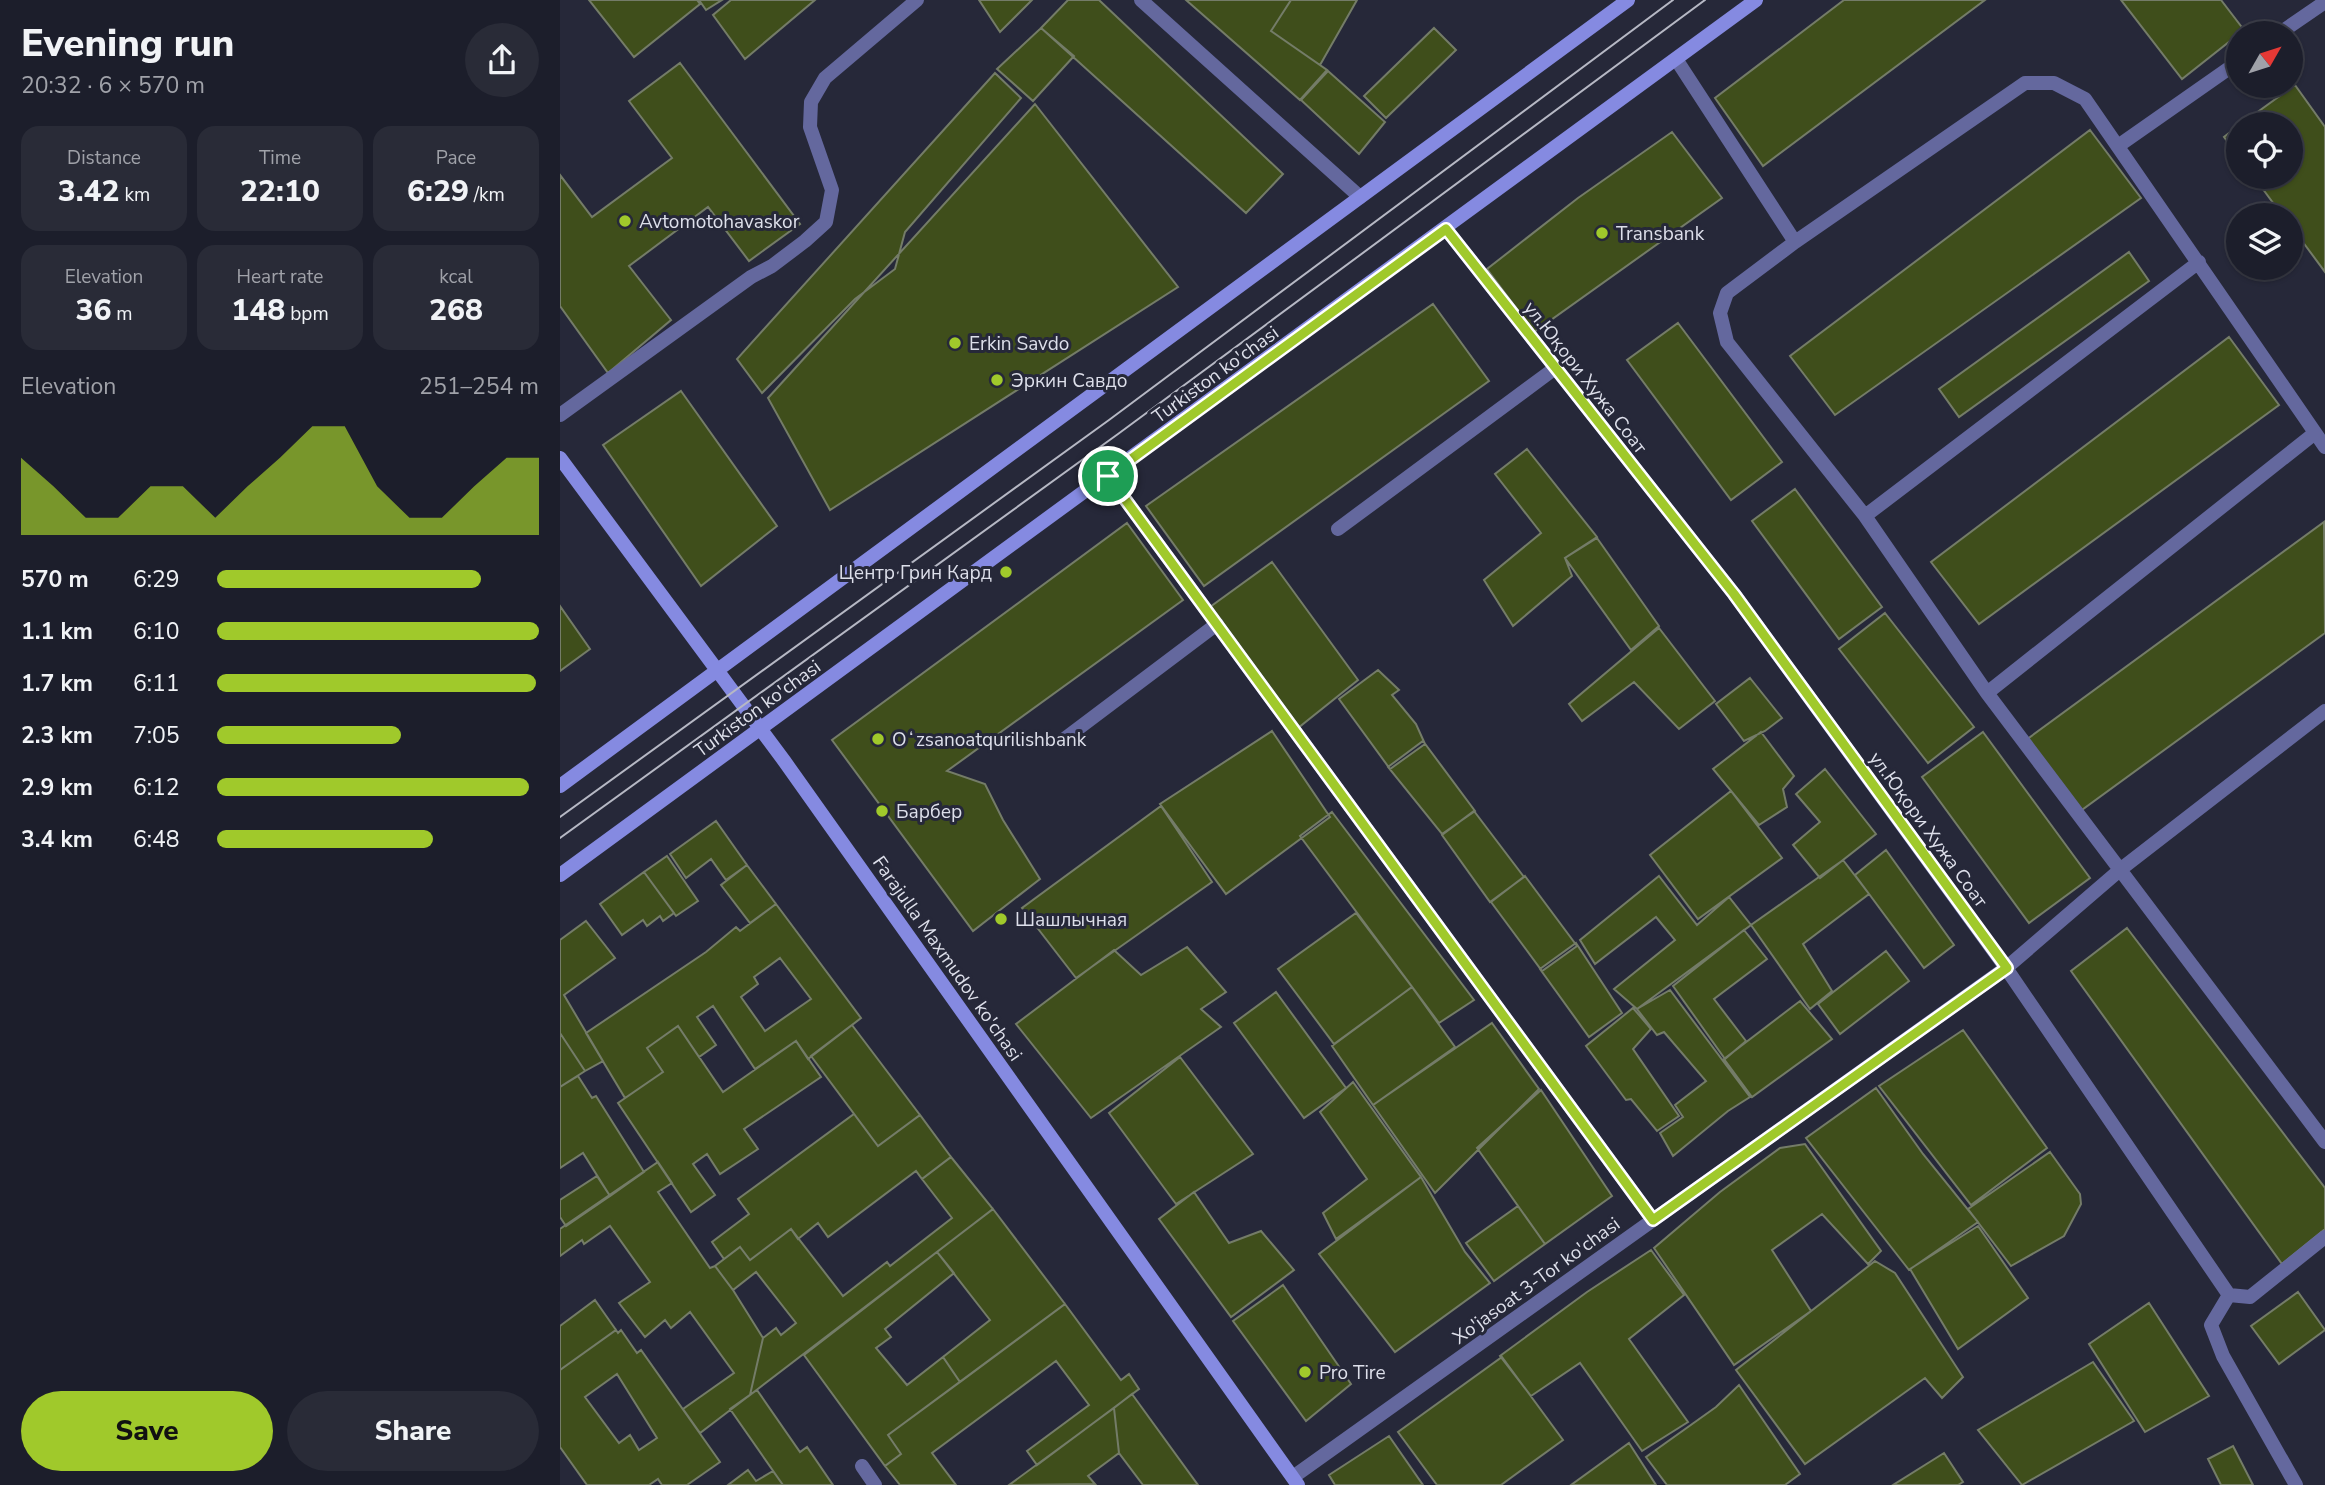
<!DOCTYPE html>
<html lang="en">
<head>
<meta charset="utf-8">
<style>
	:root { --surface:#1c1e2b; --page:#292b37; --text:#f1f3f6; --muted:#a0a2a9; --line:#3a3c47; --accent:#a0c92b }
	body { margin:0; font-family:"Nunito Sans",sans-serif; background:var(--page); color:var(--text); height:100vh; display:flex; flex-direction:column; font-size:26px; white-space:nowrap }
	* { box-sizing:border-box; margin:0 }
	p { font-size:23px; color:var(--muted) }
	.icon { flex:none; width:38px; height:38px; fill:none; stroke:currentColor; stroke-width:2; stroke-linecap:round; stroke-linejoin:round }
	.map { position:relative; flex:1; overflow:hidden }
	.details { display:flex; flex-direction:column; background:var(--surface); width:560px }
	.details>* { flex:none }
	.needle { width:46px; rotate:51deg }
	.buttons { position:absolute; left:1666px; top:21px; display:grid; gap:14px }
	.buttons a { display:grid; place-items:center; width:77px; height:77px; border-radius:50%; background:var(--surface); box-shadow:0 2px 5px #0004,0 0 0 2px var(--line); font-size:35px }
	.pin { position:absolute; display:grid; place-items:center; width:60px; height:60px; color:#fff; margin:-30px; border:4px solid #fff; border-radius:50%; box-shadow:0 2px 7px #0007 }
	.round { display:grid; place-items:center; flex:none; width:74px; height:74px; border-radius:37px; background:var(--page) }
	.headline { display:flex; align-items:center; justify-content:space-between; height:119px; padding:0 21px }
	h1 { font-size:38px; font-weight:800; line-height:52px }
	.metrics { display:grid; grid-template-columns:repeat(3,1fr); gap:10px; height:119px; padding:7px 21px }
	.metrics div { display:grid; align-content:center; border-radius:18px; background:var(--page); text-align:center }
	.metrics b { font-size:30px; font-weight:800 }
	.metrics small { font-size:19px; font-weight:400 }
	.metrics p { font-size:19px }
	.chart { height:196px; padding:14px 21px }
	.chart p { display:flex; justify-content:space-between }
	.chart svg { width:100%; height:126px; margin-top:7px; fill:var(--accent); opacity:.7 }
	.button { display:flex; gap:14px; margin-top:auto; padding:14px 21px }
	.button a { flex:1; height:80px; border-radius:42px; background:var(--accent); color:#111; font-size:28px; font-weight:800; line-height:80px; text-align:center }
	.button a+a { background:var(--page); color:var(--text) }
	ul { padding:0 21px; list-style:none; font-size:23px }
	li { display:grid; grid-template-columns:112px 84px 1fr; align-items:center; height:52px }
	li i { height:18px; border-radius:9px; background:var(--accent) }
	main { display:flex; flex:1; min-height:0 }
	.map>svg:first-child { display:block }
	.building { fill:#3f4e1b; stroke:#747c68; stroke-width:2; fill-rule:evenodd }
	.lines { fill:none; stroke-linecap:round; stroke-linejoin:round }
	.service { stroke:#64689e; stroke-width:14 }
	.minor { stroke:#64689e; stroke-width:14 }
	.secondary { stroke:#858ae1; stroke-width:14 }
	.tram { stroke:#b6b8c4; stroke-width:2 }
	.route-casing { stroke:#fff; stroke-width:14 }
	.route { stroke:#a0c92b; stroke-width:9 }
	.poi-dot { fill:#a0c92b; stroke:#262839; stroke-width:2.5 }
	.labels { text-anchor:middle; stroke-width:6; stroke-linejoin:round; paint-order:stroke }
	.poi-label { font-size:19px; fill:#dddfea; stroke:#262839; text-anchor:start }
	.street-label { font-size:19px; fill:#dddfea; stroke:#262839 }
</style>
</head>
<body>
<main>
<section class="details">
<div class="headline"><div><h1>Evening run</h1><p>20:32 · 6 × 570 m</p></div><a class="round"><svg class="icon" aria-label="share" viewBox="0 0 24 24"><path d="M12 15V3M7 8l5-5 5 5M5 13v7h14v-7"/></svg></a></div>
<div class="metrics">
<div><p>Distance</p><b>3.42<small> km</small></b></div>
<div><p>Time</p><b>22:10</b></div>
<div><p>Pace</p><b>6:29<small> /km</small></b></div>
</div>
<div class="metrics">
<div><p>Elevation</p><b>36<small> m</small></b></div>
<div><p>Heart rate</p><b>148<small> bpm</small></b></div>
<div><p>kcal</p><b>268</b></div>
</div>
<div class="chart"><p><span>Elevation</span>251–254 m</p>
<svg viewBox="0 0 160 44" preserveAspectRatio="none"><path d="M0 44V17L10 27L20 38L30 38L40 27L50 27L60 38L70 27L80 17L90 6L100 6L110 27L120 38L130 38L140 27L150 17L160 17V44z"/></svg>
</div>
<ul>
<li><b>570 m</b>6:29<i style="width:82%"></i></li>
<li><b>1.1 km</b>6:10<i style="width:100%"></i></li>
<li><b>1.7 km</b>6:11<i style="width:99%"></i></li>
<li><b>2.3 km</b>7:05<i style="width:57%"></i></li>
<li><b>2.9 km</b>6:12<i style="width:97%"></i></li>
<li><b>3.4 km</b>6:48<i style="width:67%"></i></li>
</ul>
<div class="button"><a>Save</a><a>Share</a></div>
</section>
<div class="map">
<svg width="1765" height="1485" viewBox="0 0 1765 1485">
	<rect width="100%" height="100%" fill="#262839"/>
	<!-- building -->
	<path class="building" d="M29,0H137L140,4L74,57Z
		M139,0H162L146,10Z
		M171,0H255L185,59L153,15Z
		M419,0H472L440,32Z
		M508,0H539L723,174L686,213L481,28Z
		M626,0H731L711,31L767,70L740,100Z
		M731,0H797L760,65L711,31Z
		M1284,0H1425L1203,166L1155,98Z
		M1561,0H1661L1684,30L1622,79Z
		M481,28L514,56L473,101L437,69Z
		M874,28L896,50L826,118L804,96Z
		M120,63L240,224L189,261L148,207L69,266L111,320L48,373L0,306V175L32,217L112,158L69,101Z
		M768,71L825,122L799,154L741,100Z
		M435,73L461,98L345,232L335,269L295,299L202,393L177,359Z
		M1735,85L1765,127V272L1731,226V215H1722L1694,177H1731V124H1681Z
		M475,104L618,287L270,510L208,398Z
		M1678,126V156L1664,137Z
		M1530,130L1581,198L1275,415L1230,356Z
		M1112,132L1162,198L974,332L927,269L1018,198Z
		M1569,252L1589,281L1399,417L1379,389Z
		M873,304L929,381L644,586L586,506Z
		M1118,323L1222,462L1171,500L1067,360Z
		M1669,337L1719,405L1419,624L1371,562Z
		M121,391L217,526L141,586L43,445Z
		M967,449L1037,537L1005,558L1012,576L953,626L924,580L981,533L935,474Z
		M1235,489L1322,607L1279,639L1192,521Z
		M1764,522L1765,633L1519,812L1466,740Z
		M567,523L623,600L387,771L425,784L443,820L480,879L413,931L272,740Z
		M1037,538L1099,626L1071,650L1005,558Z
		M712,562L798,680L738,728L650,607Z
		M0,606L30,649L0,671Z
		M1325,613L1414,727L1368,763L1279,649Z
		M1099,628L1155,701L1119,729L1074,682L1022,721L1009,704Z
		M818,670L839,690L832,695L856,724L865,744L830,769L779,699Z
		M1190,678L1222,718L1205,731L1184,741L1156,704Z
		M712,731L770,817L666,894L600,804Z
		M1201,732L1234,776L1223,789L1227,807L1199,825L1153,769Z
		M1423,732L1530,878L1469,923L1362,777Z
		M863,741L915,811L882,834L828,767Z
		M1265,769L1316,834L1260,878L1233,845L1260,822L1236,794Z
		M1171,791L1222,858L1138,919L1090,855Z
		M601,806L652,882L516,978L462,908Z
		M914,811L964,877L930,902L882,835Z
		M772,812L914,1000L879,1023L740,836Z
		M156,821L187,865L166,880L151,859L126,878L110,854Z
		M1326,850L1394,945L1364,968L1295,875Z
		M107,856L138,901L116,916L84,872Z
		M1283,860L1309,894L1243,944L1272,991L1250,1009L1191,925Z
		M187,865L216,904L190,923L161,885Z
		M84,872L114,913L103,921L100,916L87,926L83,920L62,935L40,904Z
		M965,876L1017,946L982,971L931,902Z
		M1099,876L1137,925L1169,897L1191,925L1077,1009L1054,989L1115,940L1096,917L1035,964L1020,940Z
		M216,904L301,1018L248,1059L236,1041L195,1069L153,1006L137,1017L156,1045L139,1057L118,1026L87,1048L103,1072L65,1098L26,1033L146,952L176,927L180,931ZM220,958L251,999L205,1031L181,997L198,984L194,977Z
		M796,913L852,987L774,1044L718,969Z
		M26,921L55,958L4,995L43,1061L25,1071L0,1033V940Z
		M1567,928L1765,1188V1229L1722,1264L1511,971Z
		M1184,930L1207,959L1154,999L1186,1041L1165,1059L1113,986Z
		M1016,943L1062,1013L1029,1037L980,969Z
		M627,947L666,992L641,1009L661,1027L531,1118L456,1024L554,950L581,975Z
		M1326,951L1349,981L1280,1034L1258,1004Z
		M852,987L895,1047L813,1105L772,1046Z
		M1110,990L1190,1097L1168,1111L1113,1156L1100,1133L1123,1117L1115,1105L1146,1081L1104,1032L1097,1035L1077,1009Z
		M716,992L786,1088L744,1118L674,1023Z
		M1240,1001L1272,1039L1192,1097L1164,1059Z
		M1073,1008L1091,1029L1073,1049L1119,1116L1097,1131L1071,1099L1066,1100L1026,1046Z
		M932,1023L979,1089L875,1193L813,1105Z
		M292,1025L360,1115L318,1146L251,1056Z
		M118,1026L163,1092L236,1041L261,1077L184,1129L198,1149L160,1174L147,1154L133,1164L155,1195L131,1212L58,1103L103,1072L87,1048Z
		M1403,1030L1487,1148L1411,1205L1319,1086Z
		M0,1033L25,1071L0,1087Z
		M620,1057L693,1154L616,1204L549,1113Z
		M18,1076L32,1098L36,1096L84,1172L50,1196L23,1153L0,1168V1087Z
		M793,1082L861,1177L776,1239L763,1213L807,1179L760,1112Z
		M1316,1088L1363,1154L1418,1222L1349,1270L1246,1138Z
		M981,1090L1052,1196L985,1244L917,1148Z
		M294,1114L318,1146L360,1115L391,1157L362,1179L356,1171L268,1237L258,1223L238,1239L231,1229L190,1260L180,1247L164,1259L152,1242L189,1214L178,1199Z
		M1245,1144L1321,1251L1308,1264L1262,1214L1212,1250L1251,1311L1174,1365L1094,1248L1160,1192L1220,1148Z
		M1490,1152L1520,1194L1521,1204L1504,1236L1451,1266L1408,1209Z
		M391,1157L433,1209L190,1395L203,1338L216,1328L221,1335L236,1323L196,1272L173,1290L155,1266L180,1247L190,1260L231,1229L283,1296L327,1262L330,1266L392,1218L362,1179Z
		M98,1162L112,1183L98,1192L150,1268L155,1266L173,1290L203,1338L190,1395L140,1433L123,1409L174,1373L130,1312L111,1328L105,1320L85,1337L59,1303L90,1282L50,1226L24,1244L22,1240L0,1256V1229Z
		M37,1176L50,1196L6,1226L0,1217V1200Z
		M861,1177L905,1252L930,1283L835,1352L759,1254Z
		M634,1192L669,1243L701,1231L734,1270L671,1317L599,1219Z
		M958,1206L985,1244L934,1281L906,1243Z
		M433,1209L505,1304L400,1382L383,1357L430,1320L377,1252Z
		M1418,1226L1468,1298L1398,1349L1350,1269Z
		M1091,1250L1124,1295L1069,1339L1128,1422L1082,1451L1020,1363L971,1396L940,1356L1027,1292Z
		M377,1252L394,1273L325,1329L331,1337L316,1348L347,1385L383,1357L400,1382L328,1435L341,1454L325,1466L244,1355Z
		M1315,1261L1335,1273L1403,1377L1382,1398L1365,1378L1245,1464L1176,1370Z
		M723,1285L791,1384L746,1421L673,1321Z
		M1738,1292L1765,1330L1719,1364L1691,1326Z
		M35,1300L56,1330L0,1370V1326Z
		M1589,1303L1649,1396L1585,1432L1529,1344Z
		M505,1304L561,1380L569,1374L579,1389L477,1465L467,1451L529,1405L496,1361L372,1453L396,1485H340L325,1466L341,1454L328,1435Z
		M56,1330L58,1333L61,1330L77,1353L81,1350L160,1462L127,1485H102L98,1479L89,1485H27L0,1447V1370ZM57,1374L97,1438L79,1450L70,1435L59,1443L25,1397Z
		M942,1357L1003,1440L941,1485H877L838,1432Z
		M1533,1362L1574,1421L1462,1485L1418,1430Z
		M1179,1385L1240,1474L1225,1485H1107L1086,1457L1156,1407Z
		M197,1390L240,1452L247,1447L273,1485H223L170,1409Z
		M572,1394L638,1485H583L559,1453L554,1408Z
		M554,1408L559,1453L528,1476L535,1484L449,1485Z
		M829,1436L863,1485H775L769,1475Z
		M1069,1443L1096,1485H1011Z
		M1673,1446L1693,1485H1661L1648,1459Z
		M1384,1453L1403,1482L1398,1485H1333Z
		M188,1470L196,1481L213,1471L223,1485H168Z"/>
	<g class="lines">
		<!-- service -->
		<path class="service" d="M1720,33L1765,2
			M1116,59L1235,242
			M1558,146L1678,62
			M886,229L1174,594L1446,968L1669,1295
			M0,415L191,277L212,266L245,241L266,222L272,190L250,127L251,102L265,78L357,0
			M1765,447L1525,99L1494,83H1465L1235,242L1167,293L1160,313L1167,342L1305,516L1427,693L1765,1142
			M548,476L1093,1220
			M1305,516L1639,262
			M778,529L994,369
			M1427,693L1755,433
			M503,740L657,624
			M1669,1295L1651,1325L1663,1356L1736,1485
			M1669,1295L1690,1297L1765,1237
			M302,1466L315,1485
			M733,1477L1446,968L1561,869L1765,711"/>
		<!-- minor -->
		<path class="minor" d="M581,0L800,197"/>
		<!-- secondary -->
		<path class="secondary" d="M0,458L225,762L738,1485
			M0,786L1068,0
			M0,875L1196,0"/>
		<!-- tram -->
		<path class="tram" d="M0,817L549,420L1113,0
			M0,838L558,434L1145,0"/>
	</g>
	<g class="lines">
		<defs>
			<path id="route" d="M886,229L1174,594L1447,968L1093,1220L548,476Z"/>
		</defs>
		<!-- route casing -->
		<use href="#route" class="route-casing"/>
		<!-- route -->
		<use href="#route" class="route"/>
	</g>
	<!-- markers -->
	<g class="poi-dot">
		<circle cx="65" cy="221" r="7"/>
		<circle cx="1042" cy="233" r="7"/>
		<circle cx="395" cy="343" r="7"/>
		<circle cx="437" cy="380" r="7"/>
		<circle cx="446" cy="572" r="7"/>
		<circle cx="318" cy="739" r="7"/>
		<circle cx="322" cy="811" r="7"/>
		<circle cx="441" cy="919" r="7"/>
		<circle cx="745" cy="1372" r="7"/>
	</g>
	<g class="labels">
		<!-- poi labels -->
		<g class="poi-label">
			<text x="79" y="228">Avtomotohavaskor</text>
			<text x="1056" y="240">Transbank</text>
			<text x="409" y="350">Erkin Savdo</text>
			<text x="451" y="387">Эркин Савдо</text>
			<text x="432" y="579" text-anchor="end">Центр Грин Кард</text>
			<text x="332" y="746">Oʻzsanoatqurilishbank</text>
			<text x="336" y="818">Барбер</text>
			<text x="455" y="926">Шашлычная</text>
			<text x="759" y="1379">Pro Tire</text>
		</g>
		<!-- street labels -->
		<g class="street-label">
			<text transform="translate(655 374) rotate(-36)" y="7">Turkiston ko'chasi</text>
			<text transform="translate(1026 377) rotate(52)" y="7">ул.Юқори Хужа Соат</text>
			<text transform="translate(197 708) rotate(-36)" y="7">Turkiston ko'chasi</text>
			<text transform="translate(1369 829) rotate(54)" y="7">ул.Юқори Хужа Соат</text>
			<text transform="translate(388 958) rotate(55)" y="7">Farajulla Maxmudov ko'chasi</text>
			<text transform="translate(976 1280) rotate(-36)" y="7">Xo'jasoat 3-Tor ko'chasi</text>
		</g>
	</g>
</svg>
<div class="buttons">
<a><svg class="needle" viewBox="-14 -14 28 28"><path d="M0-13l5 13h-10z" fill="#e53935"/><path d="M0 13l5-13h-10z" fill="#a0a2a9"/></svg></a>
<a><svg class="icon" aria-label="locate" viewBox="0 0 24 24"><circle cx="12" cy="12" r="6"/><path d="M12 2v4M12 18v4M2 12h4M18 12h4"/></svg></a>
<a><svg class="icon" aria-label="layers" viewBox="0 0 24 24"><path d="M12 4l9 5-9 5-9-5zM3 14l9 5 9-5"/></svg></a>
</div>
<div class="pin" style="left:548px;top:476px;background:#1e9e55"><svg class="icon" aria-label="arrive" viewBox="0 0 24 24"><path d="M6 21V4h12l-3 4 3 4H6"/></svg></div>
</div>
</main>
</body>
</html>
